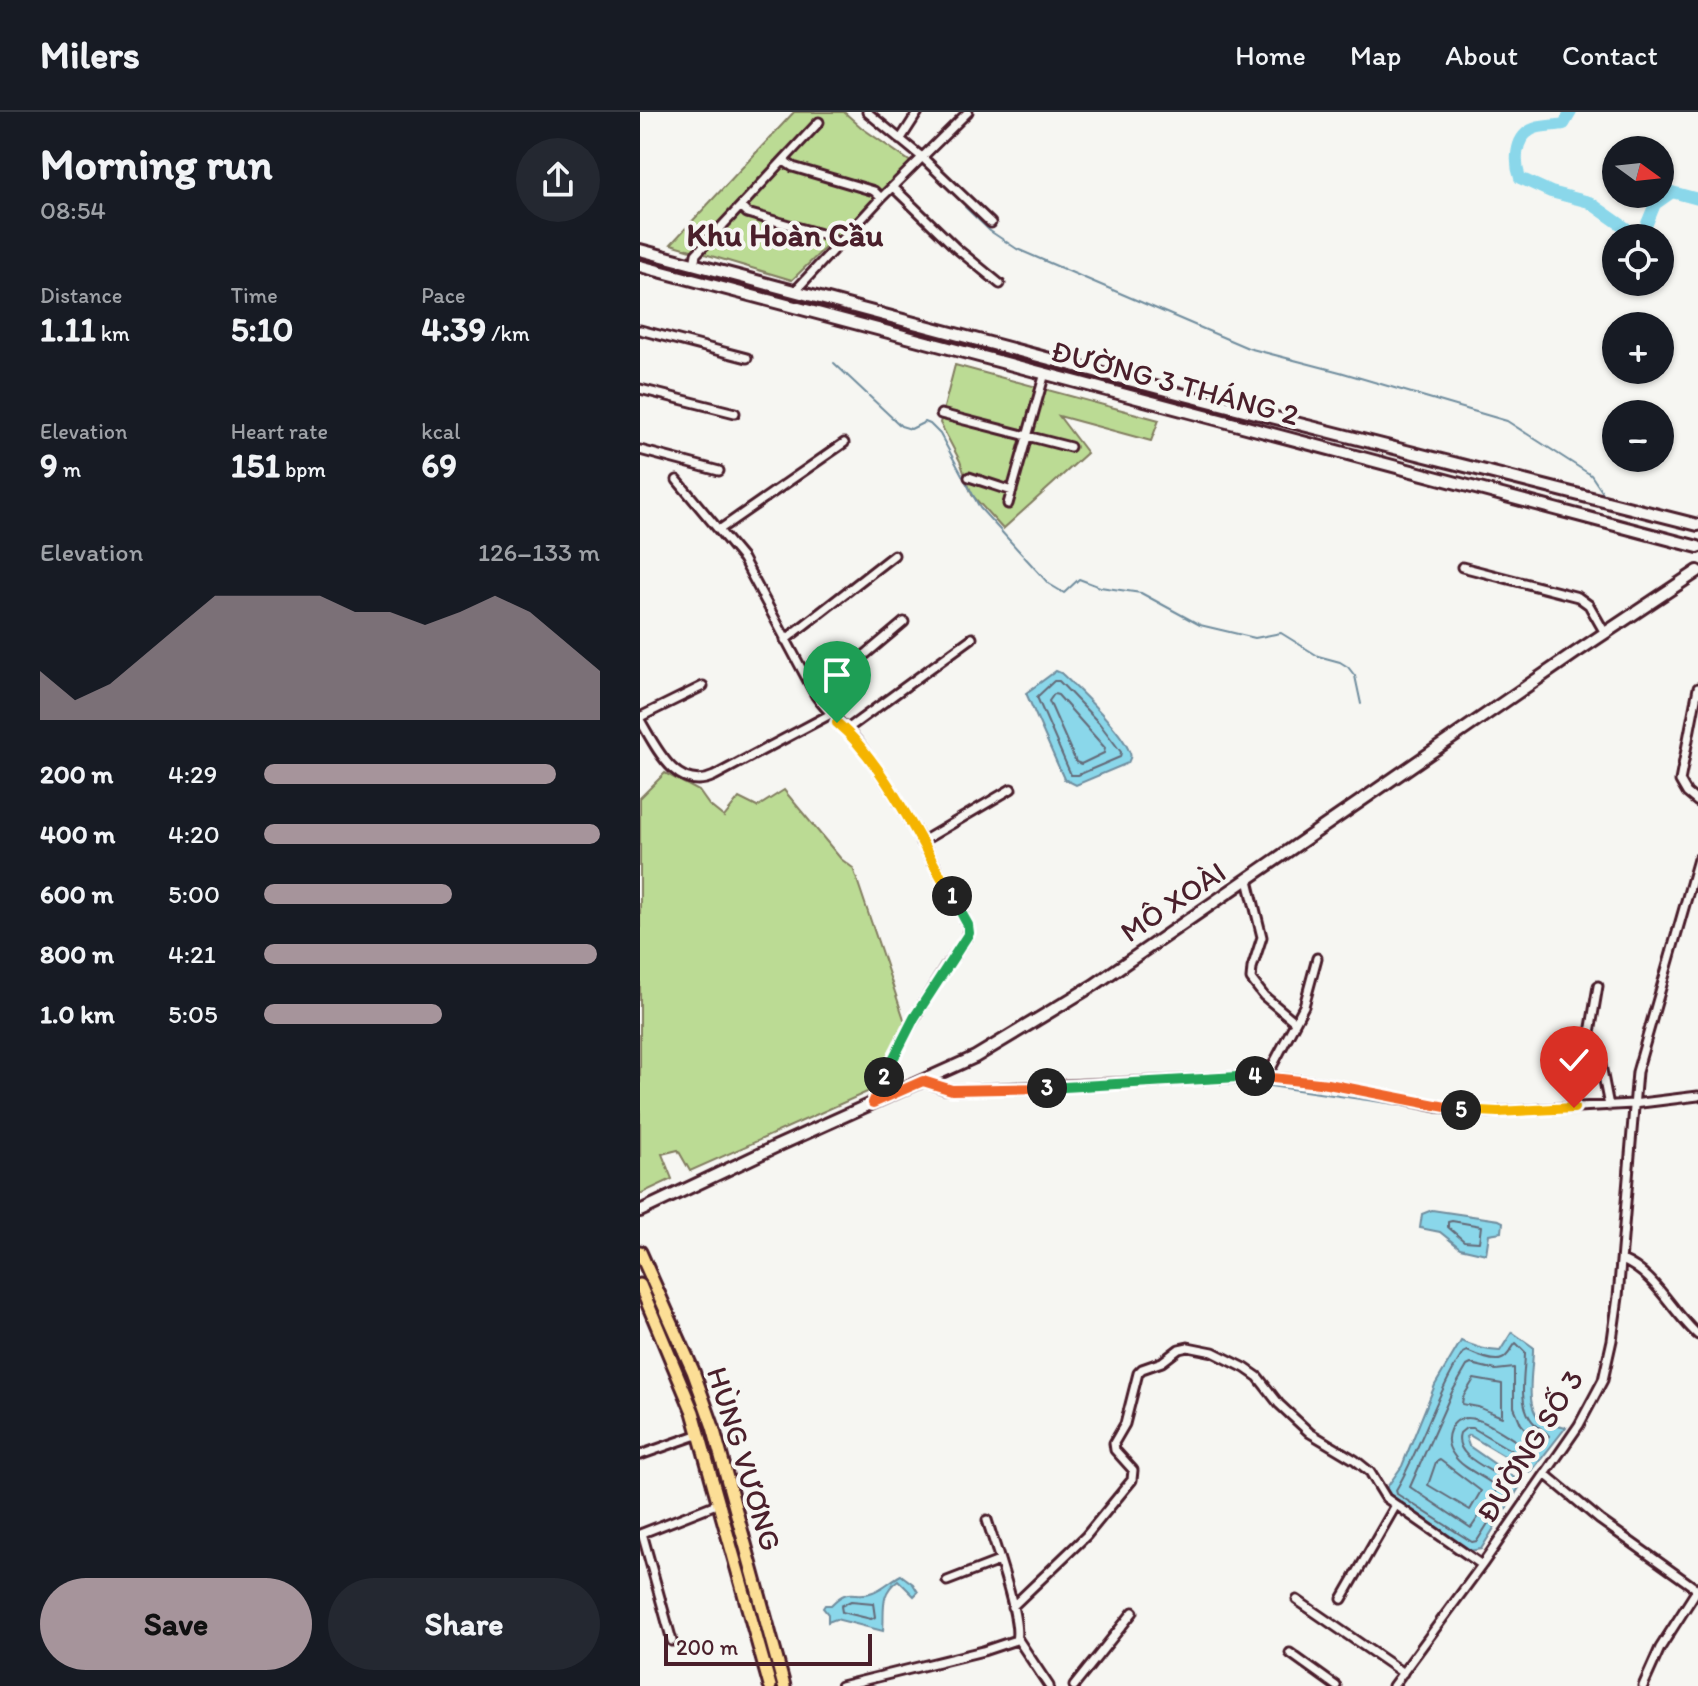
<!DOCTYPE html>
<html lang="en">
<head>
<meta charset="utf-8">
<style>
	:root { --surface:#171b24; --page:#242831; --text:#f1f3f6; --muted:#9ea1a6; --line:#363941; --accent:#a6949b }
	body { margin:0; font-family:Itim,sans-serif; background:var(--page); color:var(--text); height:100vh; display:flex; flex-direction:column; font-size:30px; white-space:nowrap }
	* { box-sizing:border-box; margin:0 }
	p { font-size:26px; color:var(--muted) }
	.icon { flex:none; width:44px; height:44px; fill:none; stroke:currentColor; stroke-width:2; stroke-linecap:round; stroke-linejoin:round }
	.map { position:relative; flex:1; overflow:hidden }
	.side { display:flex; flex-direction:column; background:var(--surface); width:640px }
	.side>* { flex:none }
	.needle { width:52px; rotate:105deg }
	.tools { position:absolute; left:962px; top:24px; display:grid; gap:16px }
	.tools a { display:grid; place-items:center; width:72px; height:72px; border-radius:50%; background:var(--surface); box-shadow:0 2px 6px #0004; font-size:40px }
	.scale { position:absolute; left:24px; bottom:20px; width:208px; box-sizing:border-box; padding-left:8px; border:4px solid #4a1f2b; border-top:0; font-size:22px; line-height:28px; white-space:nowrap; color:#4a1f2b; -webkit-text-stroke:6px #f6f6f2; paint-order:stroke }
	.pin { position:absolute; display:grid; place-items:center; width:68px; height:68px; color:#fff; margin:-82px -34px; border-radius:50% 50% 50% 0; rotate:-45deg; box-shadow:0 0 8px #0007 }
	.pin .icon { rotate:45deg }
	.km { position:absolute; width:40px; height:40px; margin:-20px; border-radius:50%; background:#222; color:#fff; font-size:22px; line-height:40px; text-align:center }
	.round { display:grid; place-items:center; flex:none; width:84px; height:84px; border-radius:42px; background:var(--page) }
	.head { display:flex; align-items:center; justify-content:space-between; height:136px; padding:0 40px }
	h1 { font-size:44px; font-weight:700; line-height:60px }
	.figures { display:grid; grid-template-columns:repeat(3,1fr); gap:12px; height:136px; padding:8px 40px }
	.figures div { display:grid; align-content:center }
	.figures b { font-size:34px; font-weight:700 }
	.figures small { font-size:22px; font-weight:400 }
	.figures p { font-size:22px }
	.chart { height:224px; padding:16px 40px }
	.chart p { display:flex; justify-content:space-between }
	.chart svg { width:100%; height:144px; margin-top:8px; fill:var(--accent); opacity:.7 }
	.action { display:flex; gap:16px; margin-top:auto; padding:16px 40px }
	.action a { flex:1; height:92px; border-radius:48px; background:var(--accent); color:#111; font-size:32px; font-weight:700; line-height:92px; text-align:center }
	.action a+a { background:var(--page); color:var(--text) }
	ul { padding:0 40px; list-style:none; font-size:26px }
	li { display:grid; grid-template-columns:128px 96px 1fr; align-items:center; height:60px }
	li i { height:20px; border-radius:10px; background:var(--accent) }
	header { display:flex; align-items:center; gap:48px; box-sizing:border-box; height:112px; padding:0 40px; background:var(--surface); border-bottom:2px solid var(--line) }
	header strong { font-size:38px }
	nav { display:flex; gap:44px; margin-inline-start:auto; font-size:28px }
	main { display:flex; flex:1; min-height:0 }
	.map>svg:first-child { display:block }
	.green { fill:#bbdb94; stroke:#827d60; stroke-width:2 }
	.water { fill:#8ad7ea; stroke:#708d9e; stroke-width:2 }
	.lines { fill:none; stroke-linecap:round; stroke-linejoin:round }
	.shore { stroke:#646977; stroke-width:2 }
	.stream { stroke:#708d9e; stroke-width:2 }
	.river { stroke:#8ad7ea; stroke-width:12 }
	.street-casing { stroke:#4a1f2b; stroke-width:13 }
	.secondary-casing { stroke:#4a1f2b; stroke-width:16 }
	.primary-casing { stroke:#4a1f2b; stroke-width:17 }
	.street { stroke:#f6f6f2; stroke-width:7 }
	.secondary { stroke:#f6f6f2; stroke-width:10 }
	.primary { stroke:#fcde96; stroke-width:11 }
	.split-1-casing { stroke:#fff; stroke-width:16 }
	.split-2-casing { stroke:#fff; stroke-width:16 }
	.split-3-casing { stroke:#fff; stroke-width:16 }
	.split-4-casing { stroke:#fff; stroke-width:16 }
	.split-5-casing { stroke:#fff; stroke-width:16 }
	.split-6-casing { stroke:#fff; stroke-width:16 }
	.split-1 { stroke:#f5b400; stroke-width:10 }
	.split-2 { stroke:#22a559; stroke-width:10 }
	.split-3 { stroke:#f0652b; stroke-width:10 }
	.split-4 { stroke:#22a559; stroke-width:10 }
	.split-5 { stroke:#f0652b; stroke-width:10 }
	.split-6 { stroke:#f5b400; stroke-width:10 }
	.labels { text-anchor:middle; stroke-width:8; stroke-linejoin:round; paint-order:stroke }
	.street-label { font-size:30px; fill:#4a1f2b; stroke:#f6f6f2 }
	.neighbourhood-label { font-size:32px; font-weight:bold; fill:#4a1f2b; stroke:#f6f6f2 }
</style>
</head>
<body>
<header>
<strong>Milers</strong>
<nav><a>Home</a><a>Map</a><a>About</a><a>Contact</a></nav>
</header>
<main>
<section class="side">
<div class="head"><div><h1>Morning run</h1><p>08:54</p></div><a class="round"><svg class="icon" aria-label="share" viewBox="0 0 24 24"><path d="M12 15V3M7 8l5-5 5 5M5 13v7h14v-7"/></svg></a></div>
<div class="figures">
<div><p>Distance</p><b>1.11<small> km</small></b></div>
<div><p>Time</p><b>5:10</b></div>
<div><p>Pace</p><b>4:39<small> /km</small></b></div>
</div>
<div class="figures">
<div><p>Elevation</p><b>9<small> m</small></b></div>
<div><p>Heart rate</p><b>151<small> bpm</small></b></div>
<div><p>kcal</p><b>69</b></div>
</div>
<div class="chart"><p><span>Elevation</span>126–133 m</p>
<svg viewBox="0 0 160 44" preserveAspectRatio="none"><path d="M0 44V29L10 38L20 33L30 24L40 15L50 6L60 6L70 6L80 6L90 11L100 11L110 15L120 11L130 6L140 11L150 20L160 29V44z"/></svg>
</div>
<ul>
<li><b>200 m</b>4:29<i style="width:87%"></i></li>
<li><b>400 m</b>4:20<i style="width:100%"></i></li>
<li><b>600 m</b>5:00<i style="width:56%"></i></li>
<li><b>800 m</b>4:21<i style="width:99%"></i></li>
<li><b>1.0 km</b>5:05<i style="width:53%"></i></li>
</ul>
<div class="action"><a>Save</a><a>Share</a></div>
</section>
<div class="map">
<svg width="1058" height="1574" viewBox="0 0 1058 1574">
	<rect width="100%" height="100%" fill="#f6f6f2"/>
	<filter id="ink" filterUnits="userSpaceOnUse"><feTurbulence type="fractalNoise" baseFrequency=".0125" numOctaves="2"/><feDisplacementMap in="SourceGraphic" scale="16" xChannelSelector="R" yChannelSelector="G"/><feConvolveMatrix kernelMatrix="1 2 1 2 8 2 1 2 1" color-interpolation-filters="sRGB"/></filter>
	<g filter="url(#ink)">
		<!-- green -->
		<path class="green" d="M154,0H204L222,16L272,51L152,168L31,132Z
			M315,253L519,308L511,329L419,304L447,341L363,417L332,383L320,349L300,311Z
			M25,661L59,679L69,693L84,705L99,686L117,695L144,678L201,747L213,756L265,910L234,977L50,1059L38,1038L22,1042L32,1067L0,1082V686Z"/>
		<!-- water -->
		<path class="water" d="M416,559L421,561C438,577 481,618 489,639C492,644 490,646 488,651L436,673L424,667L386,581Z
			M792,1098L859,1108L863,1110L862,1120L849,1122L846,1142L820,1136L800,1120L780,1116L782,1102Z
			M872,1220L893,1235C894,1256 881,1300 906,1311C912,1313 919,1313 926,1315L891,1360L829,1323L826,1325L829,1334L882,1371L841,1437L829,1439L801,1418L750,1386L745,1378L762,1354L795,1273L821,1229C834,1234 846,1239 860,1239Z
			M261,1463L273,1472L278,1480L274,1484L258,1468C239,1482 245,1498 243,1519L196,1507L188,1510V1502L183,1496L185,1493H191C211,1472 214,1488 233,1480C244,1476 251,1468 261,1463Z"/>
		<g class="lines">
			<!-- shore -->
			<path class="shore" d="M414,569H419L459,611L481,640L480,645L438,663H431L397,585Z
				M414,582L418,583L465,636L464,641L441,652L436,650L409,589Z
				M812,1109L841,1114L839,1130L824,1129L808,1115V1110Z
				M876,1231L885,1240C885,1261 878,1288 890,1306C895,1315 904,1317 909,1324L889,1349L833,1316H826L820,1321C812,1347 857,1358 872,1373L837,1429L832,1430L757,1382L756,1378C782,1334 795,1284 823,1241L827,1239C836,1243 853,1251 862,1247C868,1245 872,1235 876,1231Z
				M831,1252L856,1258L874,1256V1295L881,1312L894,1327L889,1334L885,1335C868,1325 823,1287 810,1318C806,1327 808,1335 813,1342C823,1358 845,1364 858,1376L831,1416L770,1375L812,1280L827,1254Z
				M834,1267L862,1272V1305L838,1295L822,1292L823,1285Z
				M800,1348L841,1379L830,1398L788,1373L796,1350Z
				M211,1489L233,1491L235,1505L231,1507L202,1500L201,1494Z"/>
			<!-- stream -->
			<path class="stream" d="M325,95L350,119L377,137L608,236L700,260L867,309L951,363L963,381
				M194,251L261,314L271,317L285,310L290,312L300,322L340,396L409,472L424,481L439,467L460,475L501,481L560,513L615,526L641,521L678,544L700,550L708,555L715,564L721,592
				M382,979L608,971L790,997
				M1008,995L1058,988
				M808,1000L840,1004L985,997"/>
			<!-- river -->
			<path class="river" d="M931,0L924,12C915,14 899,13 891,18C874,27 875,52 880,66L911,80L949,90L1000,126
				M1001,126L1015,92L1032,80L1058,87"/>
			<defs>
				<path id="street" d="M227,0L283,46L351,111
					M260,28L278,0
					M144,49L153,55L234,79L241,86
					M254,76L316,136L360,172
					M101,95L107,101L191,125L198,132
					M54,153L56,142L179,10
					M155,179L241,86L328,0
					M0,218L107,246
					M0,277L95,301
					M301,302L430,335
					M0,338L79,359
					M329,365L372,379
					M37,368L103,447L176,584C190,604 207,615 221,634C262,689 294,753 328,813C330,828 313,843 305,856C278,899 252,943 234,990
					M368,392L405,261
					M79,418L204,331
					M822,455L938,485L949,493L965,521
					M145,528L254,443
					M1058,576L1040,669L1047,681L1058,690
					M176,584L264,510
					M0,605L63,574
					M0,608C15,633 36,682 74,664L189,603
					M206,618L332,526
					M281,730L371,677
					M608,768L622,825L612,856L611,867L624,884L654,909
					M958,874L949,927L961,953L969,994
					M627,964L664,894L677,846
					M283,969L304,977L317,978L622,964L688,972L797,995L849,1000L993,992L1058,984
					M982,1148C1016,1162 1031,1199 1058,1223
					M0,1343L60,1322
					M905,1362L960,1408L1058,1478
					M2,1421L32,1529
					M0,1422L79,1391
					M307,1469L359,1449
					M702,1487L756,1393
					M657,1488L763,1561
					M372,1495L446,1424L492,1368L493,1358L475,1338L474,1331L485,1312L498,1261L502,1257L522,1250L539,1237L548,1235L573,1240L605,1256L618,1265L639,1292L670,1321L715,1348L730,1360L746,1386L842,1453
					M377,1526L409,1574
					M650,1541L696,1574
					M201,1574L343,1539L376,1528C382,1508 354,1431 347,1408
					M434,1574L493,1500
					M753,1574L842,1453L939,1313L963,1268L972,1228L978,1185L997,960L1058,747
					M1003,1574L1020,1536L1057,1478"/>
				<path id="secondary" d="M0,138L545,283L1058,413
					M0,154L1058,435
					M0,1099L135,1035L335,945L454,873L935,541L1058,459"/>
				<path id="primary" d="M0,1140L53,1259L73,1315L144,1574
					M0,1173L53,1300L130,1574"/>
			</defs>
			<!-- street casing -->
			<use href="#street" class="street-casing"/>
			<!-- secondary casing -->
			<use href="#secondary" class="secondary-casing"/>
			<!-- primary casing -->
			<use href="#primary" class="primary-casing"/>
			<!-- street -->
			<use href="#street" class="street"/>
			<!-- secondary -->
			<use href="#secondary" class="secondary"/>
			<!-- primary -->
			<use href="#primary" class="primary"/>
		</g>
	</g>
	<g class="lines" filter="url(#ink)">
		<defs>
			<path id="split-1" d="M197,611C243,649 281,732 312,784"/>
			<path id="split-2" d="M244,965L274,906L329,821L328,813L312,784"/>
			<path id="split-3" d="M244,965L233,991L283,969L312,978L407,976"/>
			<path id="split-4" d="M407,976L615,964"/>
			<path id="split-5" d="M615,964L688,972L821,998"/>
			<path id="split-6" d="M821,998L858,1000L934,996"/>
		</defs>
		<!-- split-1 casing -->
		<use href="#split-1" class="split-1-casing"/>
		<!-- split-2 casing -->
		<use href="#split-2" class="split-2-casing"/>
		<!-- split-3 casing -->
		<use href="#split-3" class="split-3-casing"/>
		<!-- split-4 casing -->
		<use href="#split-4" class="split-4-casing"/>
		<!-- split-5 casing -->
		<use href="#split-5" class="split-5-casing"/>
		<!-- split-6 casing -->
		<use href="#split-6" class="split-6-casing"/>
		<!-- split-1 -->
		<use href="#split-1" class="split-1"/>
		<!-- split-2 -->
		<use href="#split-2" class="split-2"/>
		<!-- split-3 -->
		<use href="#split-3" class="split-3"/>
		<!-- split-4 -->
		<use href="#split-4" class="split-4"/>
		<!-- split-5 -->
		<use href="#split-5" class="split-5"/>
		<!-- split-6 -->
		<use href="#split-6" class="split-6"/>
	</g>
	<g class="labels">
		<!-- street labels -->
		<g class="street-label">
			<text transform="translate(535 271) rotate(15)" y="10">ĐƯỜNG 3 THÁNG 2</text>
			<text transform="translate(533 790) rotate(-34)" y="10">MÔ XOÀI</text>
			<text transform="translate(890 1334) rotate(-58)" y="10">ĐƯỜNG SỐ 3</text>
			<text transform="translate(104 1347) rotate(73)" y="10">HÙNG VƯƠNG</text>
		</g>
		<!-- neighbourhood labels -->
		<g class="neighbourhood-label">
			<text x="145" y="134">Khu Hoàn Cầu</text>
		</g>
	</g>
</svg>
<div class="tools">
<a><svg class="needle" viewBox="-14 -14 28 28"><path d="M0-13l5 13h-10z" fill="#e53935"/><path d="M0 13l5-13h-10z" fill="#9ea1a6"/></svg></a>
<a><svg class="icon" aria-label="locate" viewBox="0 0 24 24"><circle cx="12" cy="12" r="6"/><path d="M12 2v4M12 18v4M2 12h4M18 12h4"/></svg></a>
<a>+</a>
<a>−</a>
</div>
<div class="scale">200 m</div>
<div class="pin" style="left:197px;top:611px;background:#1e9e55"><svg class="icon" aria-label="arrive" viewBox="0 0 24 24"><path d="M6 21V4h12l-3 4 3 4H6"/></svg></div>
<div class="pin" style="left:934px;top:996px;background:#d93025"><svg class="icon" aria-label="check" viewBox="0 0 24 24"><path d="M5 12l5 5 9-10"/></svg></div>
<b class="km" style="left:312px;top:784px">1</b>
<b class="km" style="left:244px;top:965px">2</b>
<b class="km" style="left:407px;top:976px">3</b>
<b class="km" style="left:615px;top:964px">4</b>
<b class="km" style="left:821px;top:998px">5</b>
</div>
</main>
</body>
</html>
